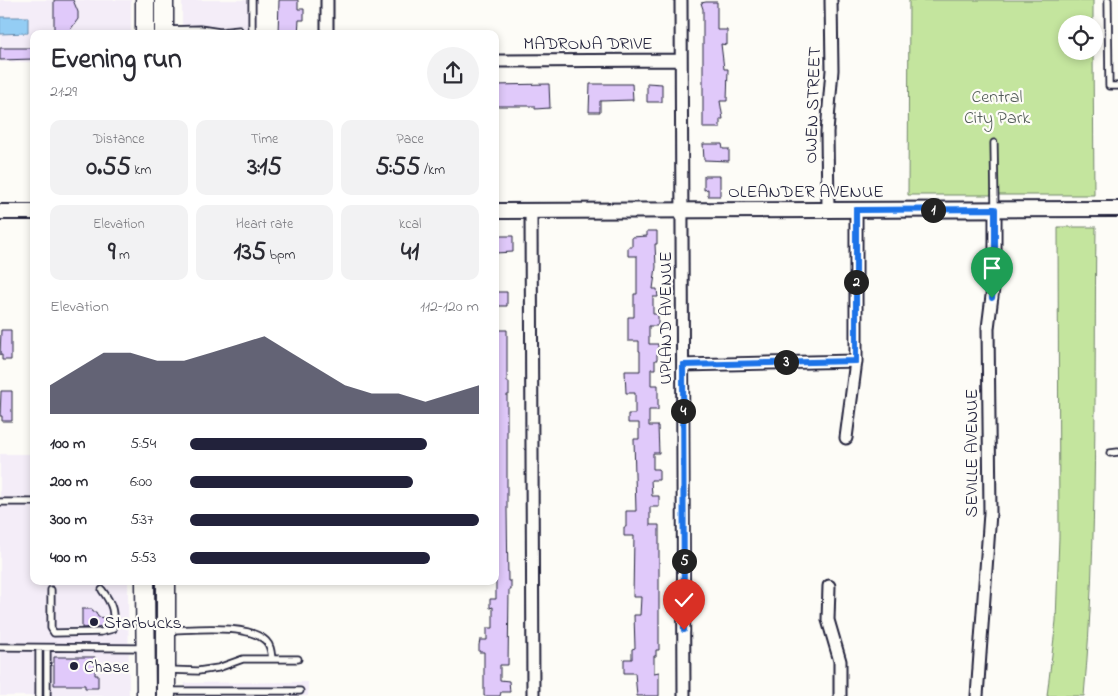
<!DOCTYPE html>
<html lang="en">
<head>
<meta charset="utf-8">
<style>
	:root { --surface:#fff; --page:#f2f2f3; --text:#2b2b33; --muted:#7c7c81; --accent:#22223b }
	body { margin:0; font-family:"Indie Flower",sans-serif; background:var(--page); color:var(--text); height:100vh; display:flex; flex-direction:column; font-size:19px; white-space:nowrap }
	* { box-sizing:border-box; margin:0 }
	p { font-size:16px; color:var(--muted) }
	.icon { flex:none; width:28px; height:28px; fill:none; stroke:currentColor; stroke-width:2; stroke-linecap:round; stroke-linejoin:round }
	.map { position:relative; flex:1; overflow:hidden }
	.details { position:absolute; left:30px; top:30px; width:469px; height:555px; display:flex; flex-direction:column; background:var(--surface); border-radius:10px; box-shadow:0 2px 8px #0003 }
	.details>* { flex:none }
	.fabs { position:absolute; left:1058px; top:15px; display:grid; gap:10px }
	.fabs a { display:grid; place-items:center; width:45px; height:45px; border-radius:50%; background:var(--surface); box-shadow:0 2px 8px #0003; font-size:25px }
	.pin { position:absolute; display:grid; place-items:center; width:42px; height:42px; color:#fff; margin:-51px -21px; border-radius:50% 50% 50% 0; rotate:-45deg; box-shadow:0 0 5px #0007 }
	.pin .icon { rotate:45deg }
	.km { position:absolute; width:25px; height:25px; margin:-12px; border-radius:50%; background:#222; color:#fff; font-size:14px; line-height:25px; text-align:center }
	.round { display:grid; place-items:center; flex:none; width:52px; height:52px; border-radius:26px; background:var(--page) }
	.head { display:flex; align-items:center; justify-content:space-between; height:85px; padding:0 20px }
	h1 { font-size:28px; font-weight:700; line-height:38px }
	.figures { display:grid; grid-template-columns:repeat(3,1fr); gap:8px; height:85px; padding:5px 20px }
	.figures div { display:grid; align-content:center; border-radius:10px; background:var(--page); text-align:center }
	.figures b { font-size:25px; font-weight:700 }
	.figures small { font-size:14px; font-weight:400 }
	.figures p { font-size:14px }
	.chart { height:140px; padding:10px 20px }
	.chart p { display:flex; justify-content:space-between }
	.chart svg { width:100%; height:90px; margin-top:5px; fill:var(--accent); opacity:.7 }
	ul { padding:0 20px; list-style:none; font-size:16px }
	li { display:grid; grid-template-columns:80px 60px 1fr; align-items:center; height:38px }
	li i { height:12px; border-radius:6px; background:var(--accent) }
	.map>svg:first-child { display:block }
	.built { fill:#f4edf8 }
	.green { fill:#c4e59e; stroke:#73846c }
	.water { fill:#94cdf4; stroke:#6689aa }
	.building { fill:#e0c9fa; stroke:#22223b }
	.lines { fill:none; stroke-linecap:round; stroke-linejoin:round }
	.service-casing { stroke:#22223b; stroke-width:9 }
	.minor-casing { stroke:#22223b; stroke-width:15 }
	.tertiary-casing { stroke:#22223b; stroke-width:18 }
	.primary-casing { stroke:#22223b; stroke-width:21 }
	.service { stroke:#fdfcf7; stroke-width:5.5 }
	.minor { stroke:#fdfcf7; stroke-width:11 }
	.tertiary { stroke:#fdfcf7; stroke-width:14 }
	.primary { stroke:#fdfcf7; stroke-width:18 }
	.route-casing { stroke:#fff; stroke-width:10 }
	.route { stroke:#1a73e8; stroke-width:6 }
	.poi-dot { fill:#22223b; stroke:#fdfcf7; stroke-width:2 }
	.labels { text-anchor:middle; stroke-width:4.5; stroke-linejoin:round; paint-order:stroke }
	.street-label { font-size:18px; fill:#22223b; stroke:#fdfcf7 }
	.park-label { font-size:18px; fill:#535c59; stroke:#fdfcf7 }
	.poi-label { font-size:18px; fill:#22223b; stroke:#fdfcf7; text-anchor:start }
</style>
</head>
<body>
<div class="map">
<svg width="1118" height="696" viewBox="0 0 1118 696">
	<rect width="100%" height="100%" fill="#fdfcf7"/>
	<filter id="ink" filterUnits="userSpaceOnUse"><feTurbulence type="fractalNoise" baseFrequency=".02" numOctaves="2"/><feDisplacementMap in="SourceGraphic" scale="10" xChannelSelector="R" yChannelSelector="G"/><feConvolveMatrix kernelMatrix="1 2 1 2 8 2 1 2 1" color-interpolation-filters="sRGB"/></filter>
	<g filter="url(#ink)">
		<!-- built -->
		<path class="built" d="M0,0H131V34H34V62H0Z
			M182,0H257V34H182Z
			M0,454H34V581H128L129,696H0Z
			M308,682V696H186L185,683Z"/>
		<!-- green -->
		<path class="green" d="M909,0H1093V24H1066V51H1093L1094,195H908Z
			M1058,227H1096C1094,383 1098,540 1084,696H1047L1056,621L1059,537Z"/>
		<!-- water -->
		<path class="water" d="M0,17H28V33L0,34Z"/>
		<!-- building -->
		<path class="building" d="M54,0H73L78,12V19L68,33L54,34Z
			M279,0H298V9H304V20H299L298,34H278Z
			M706,2H717V30H727V45L721,44L724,69H728L727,101H720L723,119H720V128H703V9L701,3Z
			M0,48H34V59L0,60Z
			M647,83L662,84V102H647Z
			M549,84L550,108L535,109V106H495V85Z
			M590,84H632L633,100L600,101V112H589Z
			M703,144H722L723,149H729V161L704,160Z
			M704,176H720V196H708V189L704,190Z
			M647,231H657V244H655L656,267L653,289H657L658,297H653V314H658V326H649V344H658V354H657V360H655V369H651V385H658V410H649V426H658L659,453H653V469H659V480H651L652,496H659V507H650V525H659V650H656V656H654V673L659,672V696H637L635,673H624V659H632V649L635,648L634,615H640L641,597H633L634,536H624V527H626V511H636L634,439H639V423H628V414H635V393H626L625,371H640V351H639V341H628V317H634V294H637V256H628V247H632V237L647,236Z
			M499,236H513V252L495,253V239H499Z
			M495,292H507V306H495Z
			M1,330H11V360H2V355H0Z
			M495,330H507V382H509V395H507V511L508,581H511V590H509L508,665H500V680L509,681L510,692H501L500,696H484V652H479V645L480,640H487V628H493V607L490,608V599H496Z
			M1,391H12V421H2V416H0Z
			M82,609H92L93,612H96L98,617L106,618V626L82,628Z
			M54,657H95V675H98V688H85V685H54Z"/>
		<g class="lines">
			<defs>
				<path id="service" d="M1108,0L1109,86H1118
					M200,29L220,32L239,30V34
					M166,30L200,29V34
					M252,34V0
					M994,143L995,209
					M1110,453L1118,452
					M0,502H34
					M51,590V628L54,633L101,632L113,629C114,611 113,605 102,590
					M167,630C191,630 248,623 266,641C271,646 271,652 272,659
					M0,647L143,648
					M39,648V696
					M168,670L198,671L218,668L243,659H298
					M168,691H300
					M47,696V648"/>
				<path id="minor" d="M327,0V34
					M681,0L684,696
					M495,61L681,60
					M828,210L827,132L832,70L831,0
					M531,211L533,696
					M683,365L856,361
					M846,438L856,361V210
					M829,586L828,620L840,661V696
					M977,696L990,513L988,328L995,272V209"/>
				<path id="tertiary" d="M495,211L1118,209
					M0,212H34"/>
				<path id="primary" d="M145,0V34
					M164,0V34
					M145,581L146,696
					M166,581V696"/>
			</defs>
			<!-- service casing -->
			<use href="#service" class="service-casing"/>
			<!-- minor casing -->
			<use href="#minor" class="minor-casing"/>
			<!-- tertiary casing -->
			<use href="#tertiary" class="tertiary-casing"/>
			<!-- primary casing -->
			<use href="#primary" class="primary-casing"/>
			<!-- service -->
			<use href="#service" class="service"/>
			<!-- minor -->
			<use href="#minor" class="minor"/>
			<!-- tertiary -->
			<use href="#tertiary" class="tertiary"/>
			<!-- primary -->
			<use href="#primary" class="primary"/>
		</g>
	</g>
	<g class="lines" filter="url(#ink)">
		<defs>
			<path id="route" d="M684,630L683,365L856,361V210L995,209V272L992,298"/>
		</defs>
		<!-- route casing -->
		<use href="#route" class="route-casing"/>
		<!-- route -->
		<use href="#route" class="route"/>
	</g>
	<!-- markers -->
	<g class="poi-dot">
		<circle cx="94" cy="622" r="5"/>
		<circle cx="74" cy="666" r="5"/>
	</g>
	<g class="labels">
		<!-- street labels -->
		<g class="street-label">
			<text x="588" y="49">MADRONA DRIVE</text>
			<text transform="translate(812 105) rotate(-88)" y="6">OWEN STREET</text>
			<text x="806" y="197">OLEANDER AVENUE</text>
			<text transform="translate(665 318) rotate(-90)" y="6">UPLAND AVENUE</text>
			<text transform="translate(971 453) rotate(-90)" y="6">SEVILLE AVENUE</text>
		</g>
		<!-- park labels -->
		<g class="park-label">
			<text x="997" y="102">Central<tspan x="997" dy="21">City Park</tspan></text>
		</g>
		<!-- poi labels -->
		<g class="poi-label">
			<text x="104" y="628">Starbucks</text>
			<text x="84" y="672">Chase</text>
		</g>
	</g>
</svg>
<div class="fabs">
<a><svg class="icon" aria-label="locate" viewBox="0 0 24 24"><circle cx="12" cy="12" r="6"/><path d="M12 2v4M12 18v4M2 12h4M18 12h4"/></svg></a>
</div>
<div class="pin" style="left:992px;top:298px;background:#1e9e55"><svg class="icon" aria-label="arrive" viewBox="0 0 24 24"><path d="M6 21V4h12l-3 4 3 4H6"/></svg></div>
<div class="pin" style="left:684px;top:630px;background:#d93025"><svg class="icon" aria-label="check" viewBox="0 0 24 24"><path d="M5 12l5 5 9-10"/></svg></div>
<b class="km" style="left:933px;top:210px">1</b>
<b class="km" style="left:856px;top:282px">2</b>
<b class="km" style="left:786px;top:362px">3</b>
<b class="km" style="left:683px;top:411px">4</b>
<b class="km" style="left:684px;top:561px">5</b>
<section class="details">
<div class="head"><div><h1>Evening run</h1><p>21:29</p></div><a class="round"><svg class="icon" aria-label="share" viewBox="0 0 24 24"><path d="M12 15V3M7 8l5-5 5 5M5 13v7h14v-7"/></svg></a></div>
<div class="figures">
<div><p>Distance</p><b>0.55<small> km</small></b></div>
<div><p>Time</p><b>3:15</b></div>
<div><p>Pace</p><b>5:55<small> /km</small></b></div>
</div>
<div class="figures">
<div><p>Elevation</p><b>9<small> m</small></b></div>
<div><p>Heart rate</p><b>135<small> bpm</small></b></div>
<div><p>kcal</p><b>41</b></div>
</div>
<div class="chart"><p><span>Elevation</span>112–120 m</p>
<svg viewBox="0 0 160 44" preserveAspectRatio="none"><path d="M0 44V30L10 22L20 14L30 14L40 18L50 18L60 14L70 10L80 6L90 14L100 22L110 30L120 34L130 34L140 38L150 34L160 30V44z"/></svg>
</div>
<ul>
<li><b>100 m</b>5:54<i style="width:82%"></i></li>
<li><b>200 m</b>6:00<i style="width:77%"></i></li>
<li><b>300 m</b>5:37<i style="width:100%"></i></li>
<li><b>400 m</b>5:53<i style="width:83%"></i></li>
</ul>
</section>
</div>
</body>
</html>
